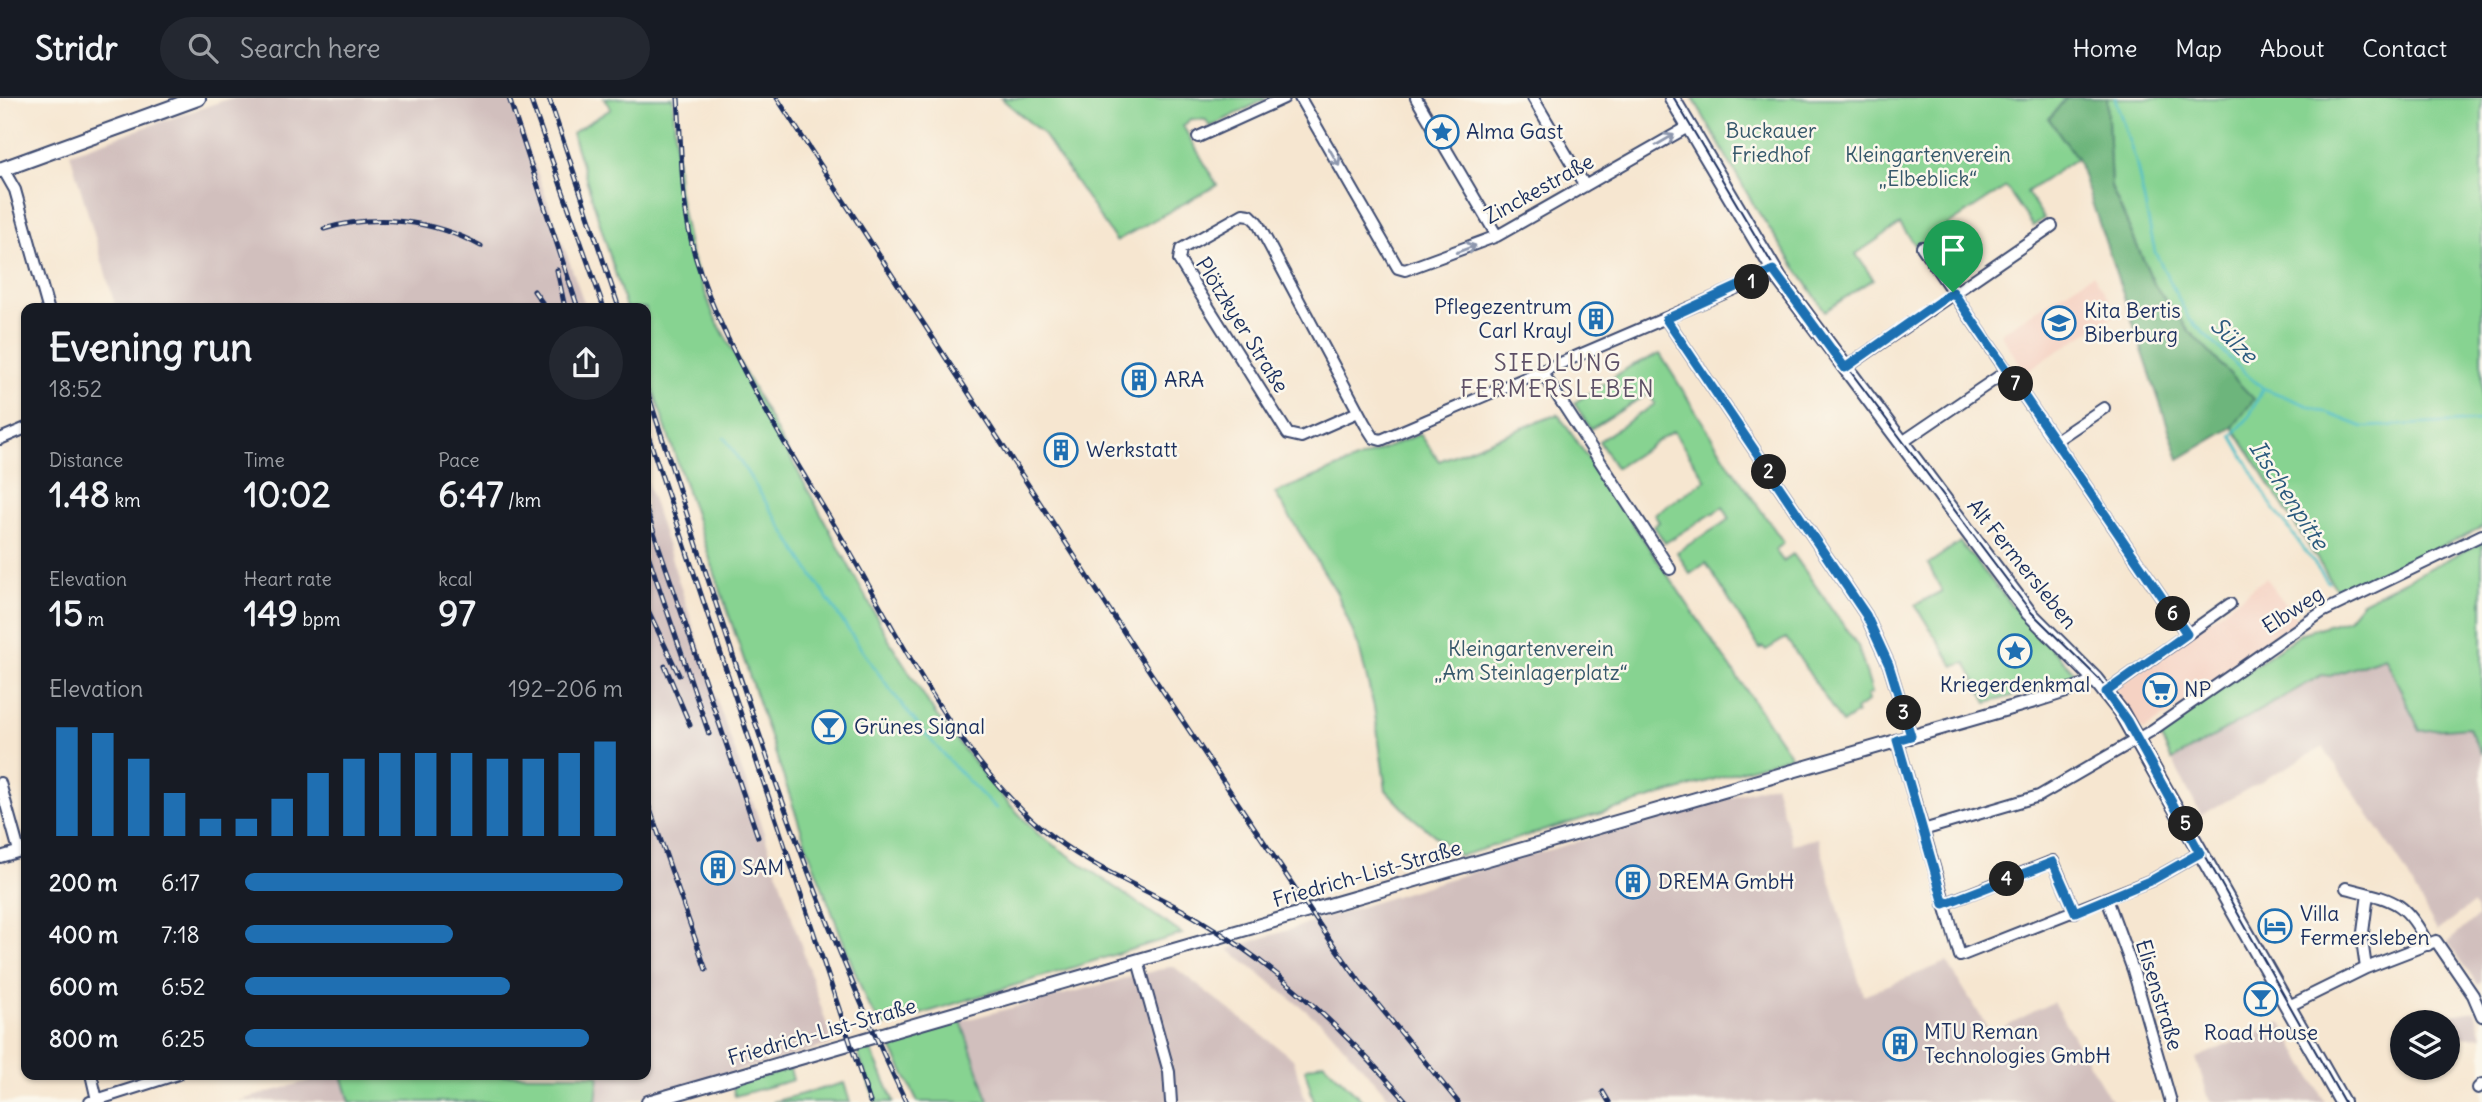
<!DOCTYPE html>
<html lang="en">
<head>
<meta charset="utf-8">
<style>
	:root { --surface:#171b24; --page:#242831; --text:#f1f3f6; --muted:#9ea1a6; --line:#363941; --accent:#1f6fb2 }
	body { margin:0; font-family:Delius,sans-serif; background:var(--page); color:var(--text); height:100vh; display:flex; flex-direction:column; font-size:26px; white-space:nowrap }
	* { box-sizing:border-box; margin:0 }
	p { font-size:23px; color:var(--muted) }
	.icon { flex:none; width:38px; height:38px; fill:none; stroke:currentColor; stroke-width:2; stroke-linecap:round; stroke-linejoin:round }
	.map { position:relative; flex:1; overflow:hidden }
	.side { position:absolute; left:21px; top:205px; width:630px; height:777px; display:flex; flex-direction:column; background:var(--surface); border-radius:14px; box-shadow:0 2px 5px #0004 }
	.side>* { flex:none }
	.tools { position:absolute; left:2390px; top:912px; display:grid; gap:14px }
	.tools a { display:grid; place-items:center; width:70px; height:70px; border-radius:50%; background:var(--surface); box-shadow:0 2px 5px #0004; font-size:35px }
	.pin { position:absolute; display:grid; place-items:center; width:60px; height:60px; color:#fff; margin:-72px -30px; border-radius:50% 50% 50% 0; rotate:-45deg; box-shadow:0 0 7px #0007 }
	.pin .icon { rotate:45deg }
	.km { position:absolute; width:35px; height:35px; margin:-18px; border-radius:50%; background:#222; color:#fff; font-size:19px; line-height:35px; text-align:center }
	.round { display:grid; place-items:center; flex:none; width:74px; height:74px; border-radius:37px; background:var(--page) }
	.overview { display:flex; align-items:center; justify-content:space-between; height:119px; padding:0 28px }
	h1 { font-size:38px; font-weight:700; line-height:52px }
	.stats { display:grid; grid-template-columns:repeat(3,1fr); gap:10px; height:119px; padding:7px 28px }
	.stats div { display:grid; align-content:center }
	.stats b { font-size:35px; font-weight:700 }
	.stats small { font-size:19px; font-weight:400 }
	.stats p { font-size:19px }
	.chart { height:196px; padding:14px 28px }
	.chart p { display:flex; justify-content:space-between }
	.chart svg { width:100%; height:126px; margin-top:7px; stroke:var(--accent); stroke-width:6 }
	ul { padding:0 28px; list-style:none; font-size:23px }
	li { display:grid; grid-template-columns:112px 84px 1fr; align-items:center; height:52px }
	li i { height:18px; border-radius:9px; background:var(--accent) }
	header { display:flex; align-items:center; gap:42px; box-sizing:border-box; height:98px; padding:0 35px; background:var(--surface); border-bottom:2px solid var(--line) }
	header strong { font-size:33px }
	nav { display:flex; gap:38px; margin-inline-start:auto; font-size:24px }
	.search { width:490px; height:63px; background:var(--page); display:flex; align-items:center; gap:18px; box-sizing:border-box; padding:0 24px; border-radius:38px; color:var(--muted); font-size:26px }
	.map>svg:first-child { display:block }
	.built { fill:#f5d2c3 }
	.industrial { fill:#d1bfbd }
	.green { fill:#87d391; stroke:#518178; stroke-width:2 }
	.forest { fill:#6db57b; stroke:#44726c; stroke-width:2 }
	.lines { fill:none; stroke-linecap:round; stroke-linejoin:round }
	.stream { stroke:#4fbec6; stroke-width:2.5 }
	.minor-casing { stroke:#3c4a6f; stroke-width:14 }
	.tertiary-casing { stroke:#3c4a6f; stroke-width:16 }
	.secondary-casing { stroke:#3c4a6f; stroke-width:18 }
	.minor { stroke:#fff; stroke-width:10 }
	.tertiary { stroke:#fff; stroke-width:12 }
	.secondary { stroke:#fff; stroke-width:14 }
	.tram { stroke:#1b2f5e; stroke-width:2 }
	.rail-casing { stroke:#1b2f5e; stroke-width:5 }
	.rail { stroke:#fbf7ec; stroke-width:2.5; stroke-dasharray:8; stroke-linecap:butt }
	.oneway { stroke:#8d97ae }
	.route-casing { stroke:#fff; stroke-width:14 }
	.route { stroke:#1f6fb2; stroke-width:9 }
	.labels { text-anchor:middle; stroke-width:5; stroke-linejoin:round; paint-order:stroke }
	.park-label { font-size:21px; fill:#36586b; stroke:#fbf7ec }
	.poi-label { font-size:21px; fill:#1b2f5e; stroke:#fbf7ec; text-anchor:start }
	.street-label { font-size:21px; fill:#1b2f5e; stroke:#fbf7ec }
	.water-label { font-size:23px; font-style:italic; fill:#2b5a7d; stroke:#fbf7ec }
	.neighbourhood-label { font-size:23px; letter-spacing:2px; fill:#5e5167; stroke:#fbf7ec }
</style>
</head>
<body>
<header>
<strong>Stridr</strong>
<div class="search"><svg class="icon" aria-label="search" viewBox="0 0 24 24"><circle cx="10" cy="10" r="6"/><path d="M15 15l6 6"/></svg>Search here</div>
<nav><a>Home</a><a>Map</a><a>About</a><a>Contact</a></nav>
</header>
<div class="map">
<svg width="2482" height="1004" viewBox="0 0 2482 1004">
	<rect width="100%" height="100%" fill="#fbf7ec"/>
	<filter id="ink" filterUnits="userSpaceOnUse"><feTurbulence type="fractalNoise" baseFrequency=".0143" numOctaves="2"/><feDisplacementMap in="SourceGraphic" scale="14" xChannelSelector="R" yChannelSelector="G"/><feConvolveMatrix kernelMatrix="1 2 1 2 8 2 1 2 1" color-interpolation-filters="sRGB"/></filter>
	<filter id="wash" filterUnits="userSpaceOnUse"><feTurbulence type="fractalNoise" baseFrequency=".00686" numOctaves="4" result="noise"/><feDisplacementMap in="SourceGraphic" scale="28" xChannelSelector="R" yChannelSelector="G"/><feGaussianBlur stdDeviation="1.57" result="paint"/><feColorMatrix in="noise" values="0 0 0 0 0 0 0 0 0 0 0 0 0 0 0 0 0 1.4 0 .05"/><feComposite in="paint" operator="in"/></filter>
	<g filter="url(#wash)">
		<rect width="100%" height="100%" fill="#f6e6d0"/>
		<!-- built -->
		<path class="built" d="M2093,176L2118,215L2025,274L2000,235Z
			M2266,480L2298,523L2143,633L2115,591Z"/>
		<!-- industrial -->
		<path class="industrial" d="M231,0H510L586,210H116L70,55Z
			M646,381L718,606L776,770L833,946L625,1004H596L599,977L646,976Z
			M2386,559L2420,632L2468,629L2482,656V884L2478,887L2448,844L2478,818L2473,806L2437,833L2399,762L2323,649L2201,717L2172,662L2322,577L2330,578Z
			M1775,686L1792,746L1818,740L1863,897L1947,864L1991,935L2053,904L2112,1004H1393L1328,930L1228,851L1439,784Z
			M1173,868L1293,961L1306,1004H989L961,923Z
			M2475,913L2482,938L2448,940V924H2438V919Z
			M2281,924L2325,1004H2210L2196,960Z
			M342,976L350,1004L238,1003L329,977Z"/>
		<!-- green -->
		<path class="green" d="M604,0H673L678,91L690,154L714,218L889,542L936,617L997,693L1038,736L1182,836L882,928L867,905L807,749L646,271V210H626L572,35L611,11Z
			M1001,0H1268L1210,29L1206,22L1191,21L1183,28L1217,87L1116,143L1042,35Z
			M1693,0H2066L2049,21L2077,60L2027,94L2044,120L2033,128L2006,89L1916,148L1900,126L1856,156L1873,181L1825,213L1755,109Z
			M2107,0H2482V429L2340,497L2233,329L2253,301L2191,235L2155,188L2111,89Z
			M1660,256L1730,368L1784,445L1775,452L1783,463L1793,456L1858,548L1872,595L1867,597L1868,603L1856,612L1857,615L1842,625L1786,540L1766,552L1763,549L1760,551L1706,465L1690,476L1677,454L1730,421L1723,409L1665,445L1654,428L1659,424L1654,416L1706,382L1673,333L1616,370L1599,343L1655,306L1649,295L1591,331L1574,305L1631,268Z
			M1558,316L1791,658L1460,758L1412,719L1386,692L1374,609L1359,549L1337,495L1275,395L1420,336L1439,363Z
			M1960,444L2019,516L2075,575L2070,582L1987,605L1966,565L1954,568L1915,507L1942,493L1928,466Z
			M2482,444V656L2468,629L2420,633L2385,559L2330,578L2322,577L2172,662L2158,634L2302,535L2348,521L2362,504Z
			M961,923L989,1004H918L889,945Z
			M870,950L894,1004H876L857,953Z
			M1323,964L1364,1004H1314L1305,971Z
			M790,971L793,982L735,998L732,987Z
			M342,977V976L599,977L596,1004H350Z
			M844,985L850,1004H772Z"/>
		<!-- forest -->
		<path class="forest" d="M2066,0H2107L2111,89L2155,188L2191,235L2254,301L2233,329L2179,361L2077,60L2049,21Z"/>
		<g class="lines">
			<!-- stream -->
			<path class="stream" d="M2115,0L2136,64L2155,154L2189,221L2245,275L2263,290L2363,329L2482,323
				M2263,290L2249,319L2232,338L2270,405L2328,484
				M724,339C808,466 883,607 997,711"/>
		</g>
	</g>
	<g filter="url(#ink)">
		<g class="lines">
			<defs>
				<path id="minor" d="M1300,0L1398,170L1405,172L1497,138L1688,29
					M1416,0L1497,138
					M1533,0L1585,88
					M1198,39L1284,0
					M3,71L15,92L48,210
					M1922,149L2187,536
					M1666,221L1866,517L1889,567L1911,638
					M1845,270L2052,128
					M1542,274L1670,471
					M1358,314L1301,339L1288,336L1179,162L1181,151L1243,116L1250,117L1257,124L1365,326L1374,340L1381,342L1757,181L1773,171
					M0,341L26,330
					M2055,343L2104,310
					M1901,345L2007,273
					M2106,594L2230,506
					M1897,642L1960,858L2152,782L2202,754
					M0,685L19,753
					M1923,732L2039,698L2151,633L2322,514L2482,437
					M0,759L24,752
					M2346,790C2393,802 2406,802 2428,847
					M2107,801L2133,872L2171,1004
					M1944,806L2053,763L2075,814
					M1138,863L1169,974L1171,1004
					M2366,870L2362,842L2368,796
					M2289,908L2366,870L2436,843L2473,897L2482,918
					M91,976L97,1002
					M2478,990L2482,986
					M90,1004L178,976"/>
				<path id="tertiary" d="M648,1004L2038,602L2085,587L2095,581"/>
				<path id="secondary" d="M1672,0L1780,182L2029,515L2095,581L2121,614L2342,1004
					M0,72L198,0"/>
			</defs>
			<!-- minor casing -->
			<use href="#minor" class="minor-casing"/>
			<!-- tertiary casing -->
			<use href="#tertiary" class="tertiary-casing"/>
			<!-- secondary casing -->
			<use href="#secondary" class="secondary-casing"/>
			<!-- minor -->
			<use href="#minor" class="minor"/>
			<!-- tertiary -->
			<use href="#tertiary" class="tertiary"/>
			<!-- secondary -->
			<use href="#secondary" class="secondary"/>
			<!-- tram -->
			<path class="tram" d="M1674,0L1781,181L2031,514L2099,581L2129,622L2344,1004"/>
			<defs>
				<path id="rail" d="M509,0L578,210
					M530,0L604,210
					M549,0L619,210
					M678,0C682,55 680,108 696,161C724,253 790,353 840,437C897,535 954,655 1041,730C1088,770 1146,790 1198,821C1277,868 1347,935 1407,1004
					M777,0L1140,559L1325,835L1362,887L1458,1004
					M324,131C376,115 433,122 481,148
					M557,172L565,210
					M534,193L546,210
					M646,290C725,530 796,776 906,1004
					M646,331L870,1004
					M646,411L758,739
					M646,451L709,636
					M646,508L679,577
					M665,568L690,627
					M646,700L706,872
					M1603,994L1609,1004"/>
			</defs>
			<!-- rail casing -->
			<use href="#rail" class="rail-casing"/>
			<!-- rail -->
			<use href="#rail" class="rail"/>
		</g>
		<!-- one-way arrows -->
		<defs><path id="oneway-shaft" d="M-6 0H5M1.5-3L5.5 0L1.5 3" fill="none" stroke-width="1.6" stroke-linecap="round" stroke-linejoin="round" transform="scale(1.75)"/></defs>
		<g class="oneway">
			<use href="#oneway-shaft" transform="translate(1665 42) rotate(-30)"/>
			<use href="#oneway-shaft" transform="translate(1334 59) rotate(60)"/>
			<use href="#oneway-shaft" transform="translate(1466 151) rotate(-20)"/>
		</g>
	</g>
	<g class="lines" filter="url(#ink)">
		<defs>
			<path id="route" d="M1773,172L1845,270L1953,194L2187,536L2106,594L2127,623L2200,755L2152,782L2075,814L2053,764L1944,806L1897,642L1911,638L1889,567L1866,517L1666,221Z"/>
		</defs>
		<!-- route casing -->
		<use href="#route" class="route-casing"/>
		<!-- route -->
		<use href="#route" class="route"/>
	</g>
	<!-- icons -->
	<defs>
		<symbol id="sight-ring" viewBox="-11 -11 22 22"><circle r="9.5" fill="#fbf7ec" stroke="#1f6fb2" stroke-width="1.5"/><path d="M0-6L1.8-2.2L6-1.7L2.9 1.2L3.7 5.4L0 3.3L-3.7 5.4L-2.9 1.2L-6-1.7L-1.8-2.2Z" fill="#1f6fb2"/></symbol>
		<symbol id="building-ring" viewBox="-11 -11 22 22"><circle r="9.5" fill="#fbf7ec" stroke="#1f6fb2" stroke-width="1.5"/><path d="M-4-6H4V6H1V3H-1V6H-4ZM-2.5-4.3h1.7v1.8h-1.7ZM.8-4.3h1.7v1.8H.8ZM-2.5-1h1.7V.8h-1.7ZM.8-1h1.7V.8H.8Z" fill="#1f6fb2"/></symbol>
		<symbol id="school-ring" viewBox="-11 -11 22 22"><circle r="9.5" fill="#fbf7ec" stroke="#1f6fb2" stroke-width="1.5"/><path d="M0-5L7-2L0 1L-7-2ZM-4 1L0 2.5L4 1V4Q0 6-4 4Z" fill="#1f6fb2"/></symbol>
		<symbol id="supermarket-ring" viewBox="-11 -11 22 22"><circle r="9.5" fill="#fbf7ec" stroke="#1f6fb2" stroke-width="1.5"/><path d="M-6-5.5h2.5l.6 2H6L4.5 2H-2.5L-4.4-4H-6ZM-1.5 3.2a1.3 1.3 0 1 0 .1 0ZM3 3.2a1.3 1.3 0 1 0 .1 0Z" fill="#1f6fb2"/></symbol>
		<symbol id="bar-ring" viewBox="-11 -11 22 22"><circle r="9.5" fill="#fbf7ec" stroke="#1f6fb2" stroke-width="1.5"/><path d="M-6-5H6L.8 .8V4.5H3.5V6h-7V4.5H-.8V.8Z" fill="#1f6fb2"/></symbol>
		<symbol id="hotel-ring" viewBox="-11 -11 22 22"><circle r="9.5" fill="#fbf7ec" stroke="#1f6fb2" stroke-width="1.5"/><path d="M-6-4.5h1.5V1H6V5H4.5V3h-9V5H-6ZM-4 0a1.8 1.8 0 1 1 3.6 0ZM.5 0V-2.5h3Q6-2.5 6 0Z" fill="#1f6fb2"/></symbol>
	</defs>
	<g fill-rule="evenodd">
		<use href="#sight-ring" x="1423" y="15" width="38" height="38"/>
		<use href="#building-ring" x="1577" y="202" width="38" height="38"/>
		<use href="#school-ring" x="2040" y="206" width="38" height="38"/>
		<use href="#building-ring" x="1120" y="263" width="38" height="38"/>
		<use href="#building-ring" x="1042" y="333" width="38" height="38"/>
		<use href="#sight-ring" x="1996" y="534" width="38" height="38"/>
		<use href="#supermarket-ring" x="2141" y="573" width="38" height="38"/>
		<use href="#bar-ring" x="810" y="610" width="38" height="38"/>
		<use href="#building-ring" x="699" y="751" width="38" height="38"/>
		<use href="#building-ring" x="1614" y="765" width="38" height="38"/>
		<use href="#hotel-ring" x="2256" y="809" width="38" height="38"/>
		<use href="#bar-ring" x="2242" y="882" width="38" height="38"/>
		<use href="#building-ring" x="1881" y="927" width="38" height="38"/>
	</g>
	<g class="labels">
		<!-- park labels -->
		<g class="park-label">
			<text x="1771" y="40">Buckauer<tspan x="1771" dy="24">Friedhof</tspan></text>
			<text x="1928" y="64">Kleingartenverein<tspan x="1928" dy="24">„Elbeblick“</tspan></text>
			<text x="1531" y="558">Kleingartenverein<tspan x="1531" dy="24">„Am Steinlagerplatz“</tspan></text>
		</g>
		<!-- poi labels -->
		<g class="poi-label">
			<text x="1466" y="41">Alma Gast</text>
			<text x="1572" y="216" text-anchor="end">Pflegezentrum<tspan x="1572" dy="24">Carl Krayl</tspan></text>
			<text x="2084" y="220">Kita Bertis<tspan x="2084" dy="24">Biberburg</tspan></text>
			<text x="1164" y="289">ARA</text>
			<text x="1086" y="359">Werkstatt</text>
			<text x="2015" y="594" text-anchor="middle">Kriegerdenkmal</text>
			<text x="2184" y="599">NP</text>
			<text x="854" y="636">Grünes Signal</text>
			<text x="742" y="777">SAM</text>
			<text x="1658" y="791">DREMA GmbH</text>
			<text x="2300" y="823">Villa<tspan x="2300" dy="24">Fermersleben</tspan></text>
			<text x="1924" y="941">MTU Reman<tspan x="1924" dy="24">Technologies GmbH</tspan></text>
			<text x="2261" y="942" text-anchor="middle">Road House</text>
		</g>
		<!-- street labels -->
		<g class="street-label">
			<text transform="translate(1539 91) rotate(-29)" y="7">Zinckestraße</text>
			<text transform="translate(1242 227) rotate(58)" y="7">Plötzkyer Straße</text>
			<text transform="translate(2022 466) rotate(51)" y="7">Alt Fermersleben</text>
			<text transform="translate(2293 512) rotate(-33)" y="7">Elbweg</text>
			<text transform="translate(1367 776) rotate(-16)" y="7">Friedrich-List-Straße</text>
			<text transform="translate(2159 897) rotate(73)" y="7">Elisenstraße</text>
			<text transform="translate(822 934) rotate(-16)" y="7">Friedrich-List-Straße</text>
		</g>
		<!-- water labels -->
		<g class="water-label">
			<text transform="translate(2234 242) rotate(44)" y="8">Sülze</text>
			<text transform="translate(2289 397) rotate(57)" y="8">Itschenpitte</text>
		</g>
		<!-- neighbourhood labels -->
		<g class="neighbourhood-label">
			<text x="1558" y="273">SIEDLUNG<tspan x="1558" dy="26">FERMERSLEBEN</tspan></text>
		</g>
	</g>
</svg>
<div class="tools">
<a><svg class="icon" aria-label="layers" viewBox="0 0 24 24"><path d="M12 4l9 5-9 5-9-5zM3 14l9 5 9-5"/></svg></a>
</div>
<div class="pin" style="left:1953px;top:194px;background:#1e9e55"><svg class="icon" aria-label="arrive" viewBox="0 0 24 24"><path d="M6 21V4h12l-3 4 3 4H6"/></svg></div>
<b class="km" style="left:1752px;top:184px">1</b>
<b class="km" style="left:1769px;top:374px">2</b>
<b class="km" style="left:1904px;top:615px">3</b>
<b class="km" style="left:2007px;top:781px">4</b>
<b class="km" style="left:2186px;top:726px">5</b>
<b class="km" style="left:2173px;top:516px">6</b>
<b class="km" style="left:2016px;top:286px">7</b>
<section class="side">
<div class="overview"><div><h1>Evening run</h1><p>18:52</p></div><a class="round"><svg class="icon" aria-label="share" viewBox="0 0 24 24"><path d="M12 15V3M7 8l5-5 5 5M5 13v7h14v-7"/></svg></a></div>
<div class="stats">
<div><p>Distance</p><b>1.48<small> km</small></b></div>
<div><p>Time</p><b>10:02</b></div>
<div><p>Pace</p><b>6:47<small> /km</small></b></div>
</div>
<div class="stats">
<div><p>Elevation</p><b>15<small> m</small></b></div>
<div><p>Heart rate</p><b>149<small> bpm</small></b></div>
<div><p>kcal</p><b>97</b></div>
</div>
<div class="chart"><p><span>Elevation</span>192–206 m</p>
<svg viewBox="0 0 160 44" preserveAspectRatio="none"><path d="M5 44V6M15 44V8M25 44V17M35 44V29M45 44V38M55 44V38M65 44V31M75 44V22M85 44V17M95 44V15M105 44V15M115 44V15M125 44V17M135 44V17M145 44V15M155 44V11"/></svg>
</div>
<ul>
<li><b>200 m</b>6:17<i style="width:100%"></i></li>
<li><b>400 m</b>7:18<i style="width:55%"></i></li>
<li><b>600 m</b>6:52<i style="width:70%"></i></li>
<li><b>800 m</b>6:25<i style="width:91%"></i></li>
</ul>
</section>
</div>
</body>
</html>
